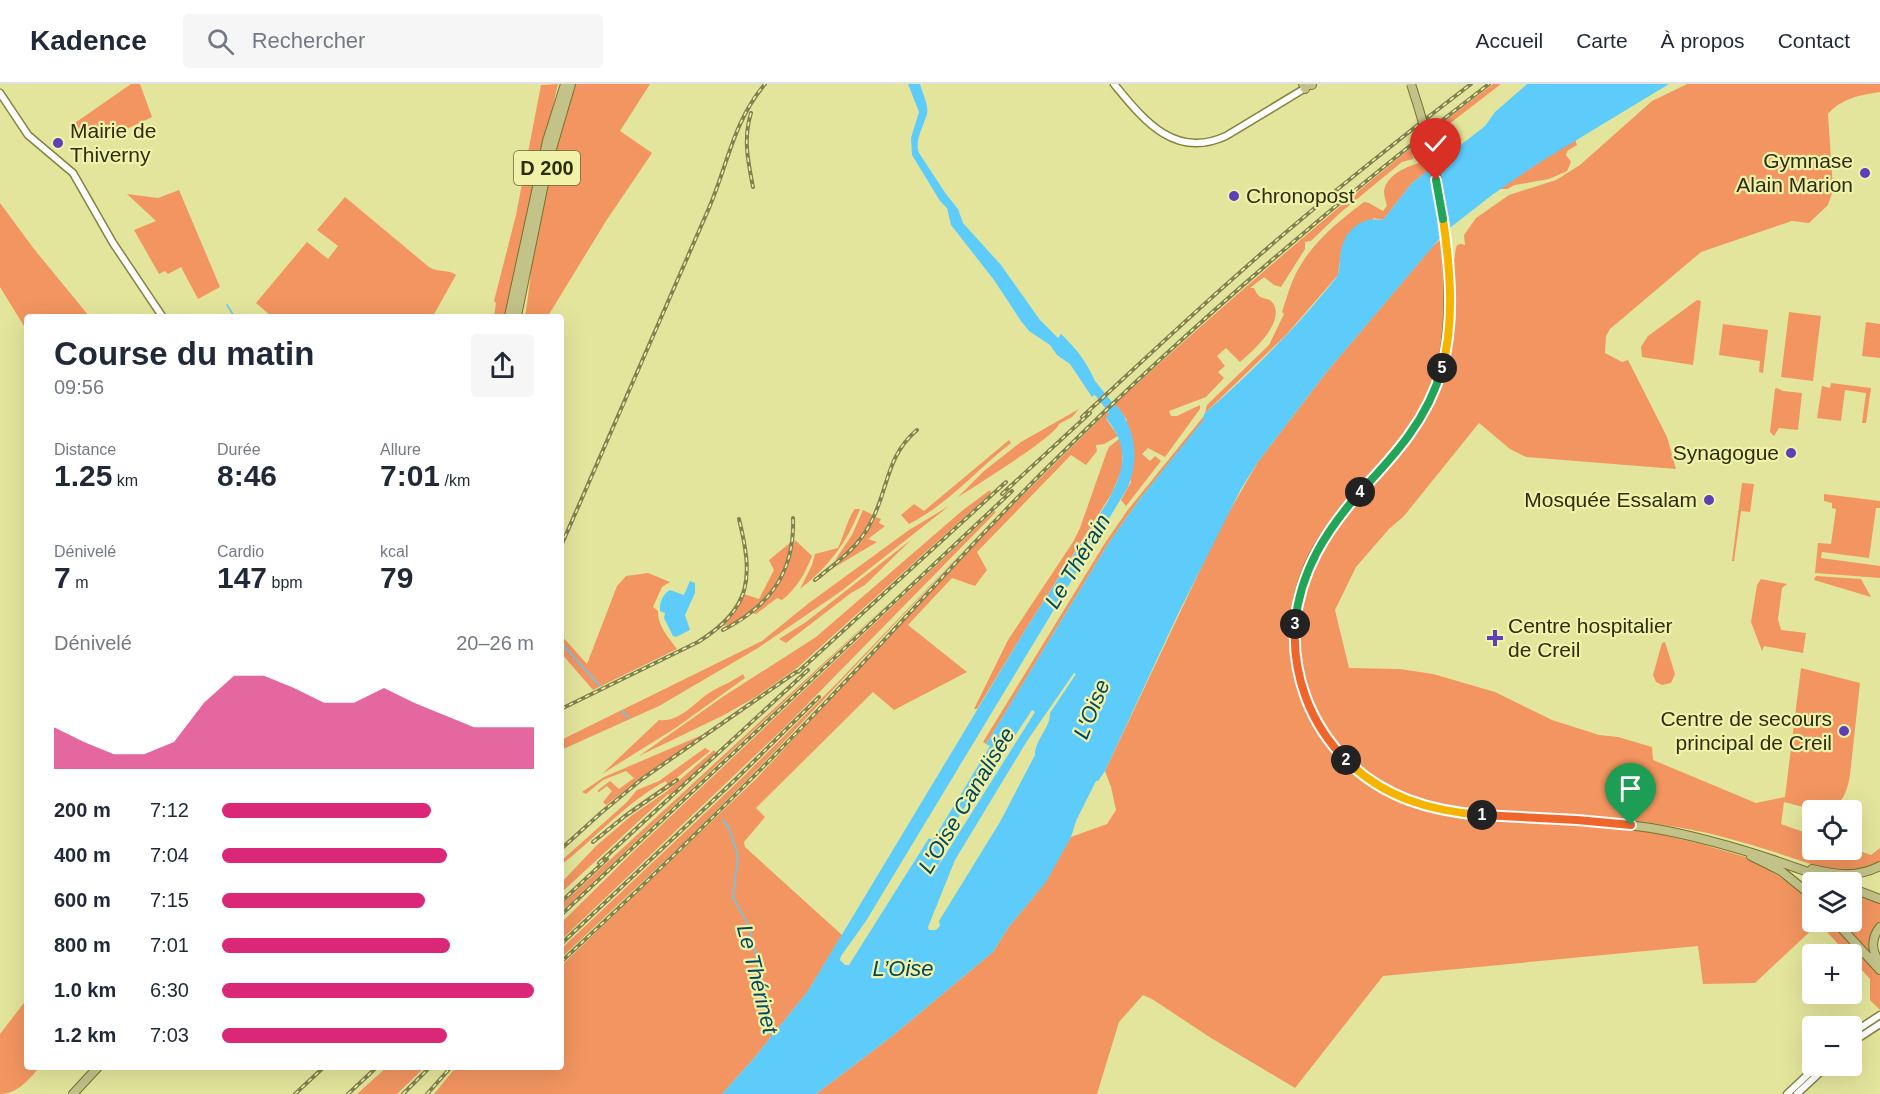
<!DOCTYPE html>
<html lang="fr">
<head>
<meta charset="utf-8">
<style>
	:root { --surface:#fff; --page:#f6f6f7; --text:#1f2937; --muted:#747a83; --line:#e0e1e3; --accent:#db2777 }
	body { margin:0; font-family:Arial,sans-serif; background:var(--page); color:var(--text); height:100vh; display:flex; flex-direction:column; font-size:22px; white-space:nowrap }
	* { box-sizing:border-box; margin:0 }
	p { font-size:20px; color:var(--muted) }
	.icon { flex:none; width:33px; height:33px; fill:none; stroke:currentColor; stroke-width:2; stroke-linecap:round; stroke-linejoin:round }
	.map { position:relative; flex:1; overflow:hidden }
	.details { position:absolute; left:24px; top:230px; width:540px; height:756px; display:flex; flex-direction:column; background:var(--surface); border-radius:6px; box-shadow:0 6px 24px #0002 }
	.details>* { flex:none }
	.controls { position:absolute; left:1802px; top:716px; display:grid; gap:12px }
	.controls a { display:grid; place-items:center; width:60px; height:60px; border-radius:6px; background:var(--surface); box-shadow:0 6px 24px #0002; font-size:30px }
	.pin { position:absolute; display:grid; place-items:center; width:51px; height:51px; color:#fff; margin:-62px -26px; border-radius:50% 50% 50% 0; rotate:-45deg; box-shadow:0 0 6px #0007 }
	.pin .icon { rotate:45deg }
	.km { position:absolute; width:30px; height:30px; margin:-15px; border-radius:50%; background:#222; color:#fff; font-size:16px; line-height:30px; text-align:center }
	.round { display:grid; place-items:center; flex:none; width:63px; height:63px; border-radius:6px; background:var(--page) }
	.summary { display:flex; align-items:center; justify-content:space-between; height:102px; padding:0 30px }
	h1 { font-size:33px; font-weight:800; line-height:45px }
	.metrics { display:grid; grid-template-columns:repeat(3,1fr); gap:9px; height:102px; padding:6px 30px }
	.metrics div { display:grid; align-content:center }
	.metrics b { font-size:30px; font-weight:800 }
	.metrics small { font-size:16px; font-weight:400 }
	.metrics p { font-size:16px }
	.chart { height:168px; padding:12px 30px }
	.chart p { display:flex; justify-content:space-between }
	.chart svg { width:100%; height:108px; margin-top:6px; fill:var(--accent); opacity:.7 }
	ul { padding:0 30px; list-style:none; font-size:20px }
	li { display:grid; grid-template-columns:96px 72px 1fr; align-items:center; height:45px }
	li i { height:15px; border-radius:8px; background:var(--accent) }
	header { display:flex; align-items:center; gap:36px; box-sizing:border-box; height:84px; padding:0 30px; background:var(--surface); border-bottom:2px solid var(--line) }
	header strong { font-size:28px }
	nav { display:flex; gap:33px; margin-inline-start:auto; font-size:21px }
	.search { width:420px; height:54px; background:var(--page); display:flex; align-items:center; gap:15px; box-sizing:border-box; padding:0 21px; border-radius:6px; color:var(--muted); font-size:22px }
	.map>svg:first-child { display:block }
	.green { fill:#f29560 }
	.water { fill:#5dccfb; fill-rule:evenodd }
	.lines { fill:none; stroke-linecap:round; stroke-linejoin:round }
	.stream { stroke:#5dccfb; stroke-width:1.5 }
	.river { stroke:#5dccfb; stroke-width:9 }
	.minor-casing { stroke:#83833d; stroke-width:9 }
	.major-casing { stroke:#74732b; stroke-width:10 }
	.minor { stroke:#fff; stroke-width:6 }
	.major { stroke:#c2c289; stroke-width:8 }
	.rail-casing { stroke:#828250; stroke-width:4 }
	.rail { stroke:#f1f2a9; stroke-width:1.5; stroke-dasharray:4.5; stroke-linecap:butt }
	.major-bridge-casing { stroke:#74732b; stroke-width:10; stroke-linecap:butt }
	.major-bridge { stroke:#c2c289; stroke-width:8 }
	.split-1-casing { stroke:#fff; stroke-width:12 }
	.split-2-casing { stroke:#fff; stroke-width:12 }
	.split-3-casing { stroke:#fff; stroke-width:12 }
	.split-4-casing { stroke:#fff; stroke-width:12 }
	.split-5-casing { stroke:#fff; stroke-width:12 }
	.split-6-casing { stroke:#fff; stroke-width:12 }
	.split-7-casing { stroke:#fff; stroke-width:12 }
	.split-1 { stroke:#f0652b; stroke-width:8 }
	.split-2 { stroke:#f5b400; stroke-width:8 }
	.split-3 { stroke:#f0652b; stroke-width:8 }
	.split-4 { stroke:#22a559; stroke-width:8 }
	.split-5 { stroke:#22a559; stroke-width:8 }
	.split-6 { stroke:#f5b400; stroke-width:8 }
	.split-7 { stroke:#22a559; stroke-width:8 }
	.poi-dot { fill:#5d3fb7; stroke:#f1f2a9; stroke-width:2 }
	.labels { text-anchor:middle; stroke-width:4.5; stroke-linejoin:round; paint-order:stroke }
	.shield { fill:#f1f2a9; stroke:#68683d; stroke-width:1.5 }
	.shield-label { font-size:20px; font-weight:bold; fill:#2d2d0f }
	.poi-label { font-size:21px; fill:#2d2d0f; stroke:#f1f2a9; text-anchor:end }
	.water-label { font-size:22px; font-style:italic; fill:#03485f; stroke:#f1f2a9 }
</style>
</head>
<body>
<header>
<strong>Kadence</strong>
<div class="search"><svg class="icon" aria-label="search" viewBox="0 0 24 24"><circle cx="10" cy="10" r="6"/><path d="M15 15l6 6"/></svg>Rechercher</div>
<nav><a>Accueil</a><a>Carte</a><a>À propos</a><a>Contact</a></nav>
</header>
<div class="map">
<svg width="1880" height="1010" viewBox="0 0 1880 1010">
	<rect width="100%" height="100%" fill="#e4e59c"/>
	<!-- green -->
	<path class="green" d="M131,0H140L152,33L118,49L117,46L102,48L95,46L83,55L72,41Z
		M558,0L505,232H494L496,219L494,217L516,131L541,1Z
		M576,0H650L620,47L652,69L606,137L548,232H525C529,211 530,189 534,168C544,111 557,54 576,0Z
		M1493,0H1501L1431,54L1430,48Z
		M1687,0H1880V8C1860,11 1842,14 1828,30L1833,106L1828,121L1809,139L1792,137L1701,168L1610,245L1606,252L1605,269L1622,278L1628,276L1667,353L1676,385L1526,373L1510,365L1479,339L1404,432L1389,445L1356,483L1335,526L1349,584L1400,585L1433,590L1495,608L1552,636L1599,651L1618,653L1652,663L1653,676L1756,719L1785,713L1801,584L1860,599L1850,691C1843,736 1819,727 1784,718L1781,740L1812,751V765L1851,764L1871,771L1880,764V778C1861,788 1844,788 1823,784C1771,767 1718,748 1663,741C1619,734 1574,731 1530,728C1498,726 1465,726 1434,719C1380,706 1338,671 1315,620C1298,584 1294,545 1305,506C1326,429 1401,387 1435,318C1450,288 1455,253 1456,220C1456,200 1451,181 1457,161L1461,160L1465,161L1464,151L1476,134L1509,111L1556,96L1580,81L1652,17Z
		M1423,54L1427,70L1421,72L1417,65L1412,70L1413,75L1402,78L1340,129L1311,157L1305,158V165L1281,203L1274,201L1264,193L1250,204H1254C1255,207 1257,210 1259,212C1263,215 1269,214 1272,218C1287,237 1253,267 1240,278L1226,264L1217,272L1225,282L1218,288L1224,294L1206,313L1169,327L1171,332H1177L1200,321V325L1165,373L1148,364L1142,370L1150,377L1155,372L1161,377L1126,422L1121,416L1131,398L1122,362V385L1112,409L1024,548L977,625H974L1008,556L1073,458L1080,444L1106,370L1109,363L1119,355L1127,336L1118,324L1114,321C1214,229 1317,140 1423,54Z
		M1575,55L1577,61L1567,67L1566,71L1571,78L1567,87L1549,95L1515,101L1507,105H1499Z
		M1428,77L1430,85L1412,99L1383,136L1374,134L1341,167L1338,191L1286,251L1205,329L1207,321L1213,315L1269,261L1284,230L1282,228C1287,213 1291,197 1299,184C1314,157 1339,137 1364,118L1369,119L1383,127L1387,122C1386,118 1384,112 1384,108C1385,90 1413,79 1428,77Z
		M179,106L220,203L198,215L181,183L168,190L165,187L159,190L134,146L156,137L127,110L158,114Z
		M345,113L429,183C438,189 449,185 456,191L433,232H271L256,219L307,158L328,175L338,162L317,146Z
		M0,119L34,165L89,232H27V247L0,203Z
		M1442,154C1446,206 1450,258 1431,307C1427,318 1418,328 1411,338C1383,379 1345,412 1319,455C1307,474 1298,496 1295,518C1293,531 1295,546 1296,559C1296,571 1296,584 1297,596C1304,643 1343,690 1385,711C1407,722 1431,727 1455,731L1633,744L1701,760L1749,774L1795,802L1812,819V837H1830L1880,889V926L1870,916V895L1851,874V870H1847L1819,839L1755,899L1703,900L1698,862L1383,892L1295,1004L1211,954L1152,915L1143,911L1119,938L1097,1010H816L891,953L993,868L1008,844L1043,801L1071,753L1107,740L1116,726L1111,703L1105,687L1221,442L1258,378L1325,290L1433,162Z
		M1697,216L1701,217L1693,281L1642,273L1641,263L1648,252Z
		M1789,228L1821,232L1813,297L1781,293Z
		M1866,238L1880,240V274L1862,272Z
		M1723,240L1768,246L1763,289L1759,288L1760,277L1719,271Z
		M1831,299L1871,304L1866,339H1862L1866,309L1845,306L1841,337L1817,334L1822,302L1830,304Z
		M1777,304L1783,307L1802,309L1798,346L1779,344L1774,352L1770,348L1775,305Z
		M1079,325L1072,333L1059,340C1055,353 973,403 957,414L984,387L1021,358Z
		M1107,328L1109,331L1106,335L1118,352L1104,360L1096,361L1097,367L1086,381L1071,371L977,468L987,486L975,502L952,494L908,541L967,588L894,626L873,608L756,724L765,733L744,758L745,763L842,851L808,907L755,973L722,1010H434L456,983L561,982V882L756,695L996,438Z
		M1203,333L1205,335L1139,416L1108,460L986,660L983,658L1105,459L1127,427Z
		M1009,356L1011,359C975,387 950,419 909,440L901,431L914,420L924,427Z
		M1742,399L1754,400L1750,428L1741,427L1734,477H1732Z
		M990,406L991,409L797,584L754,614L722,632L639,672L724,612L816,553L963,426Z
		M1824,410L1880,417V424H1876L1869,474L1822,468L1821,474L1880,482V494L1815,489L1818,459L1831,460L1836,425L1832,424V419L1824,417Z
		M949,422L840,508L758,564L659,622L561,666V656L762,557L809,519L909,446Z
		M855,425H860C847,459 828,483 800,505L812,481L815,470L838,464C843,454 849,431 855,425Z
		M863,426L873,431C864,448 853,467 835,476L852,451Z
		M994,427L996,428L786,642L561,856V839L634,767Z
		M876,433L881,435L879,439L885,442L868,455L877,458L825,489L862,457Z
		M988,441L778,664L690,753L561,874V865L741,695L839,597Z
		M912,455L865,501L851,509L786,559L779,555L806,538Z
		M795,456L812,472C805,490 797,504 782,516L777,514L756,530H753L777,503L785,488Z
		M791,458C785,493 760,534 723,542L738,524L744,510L759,515L774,486L769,476Z
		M648,489L670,498L662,503L653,523L658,527C657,541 669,554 677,565L593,606L561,569V551L587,580L617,502L626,492Z
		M1816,492L1861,495L1871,513L1814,496Z
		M1761,495L1787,500L1782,504L1778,535L1781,546L1806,549L1803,569L1764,562L1762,567L1751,538L1757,501Z
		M894,514L561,828V821Z
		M1665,558L1675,590L1671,599L1662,601L1656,598L1653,591L1662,559Z
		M743,590L745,594L677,643L602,690L659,636C679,639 694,619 709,609C720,602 732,598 743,590Z
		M709,648L656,683L606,721L603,718L612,707L607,702L599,708L597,707L610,697L619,705L634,694L626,687L603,696L586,710L582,708L604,693Z
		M705,664L710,667L658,709L611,742L631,725L667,700L666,697C626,718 596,754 561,781V777L627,718L637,706L659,697Z
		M714,666L716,669L670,711L668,710L561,809V799L596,762L631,732L666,708Z
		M1851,808L1880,819V840L1873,849L1875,878L1838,837H1851Z
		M27,915V982L40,983C29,995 18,1010 0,1010V950Z
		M387,983H425L397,1010H357Z"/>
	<!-- water -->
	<path class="water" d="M908,0H920C922,8 929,21 927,30C924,42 914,56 919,69L946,110L958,125L963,139L1001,181L1040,236L1058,254L1061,250C1080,268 1090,283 1099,307L1092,313L1070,280L1057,271L1050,261L1029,247L1021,237L994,196L951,141L947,124L940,117L912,71L911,54L919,28Z
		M1527,0H1669L1537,80L1492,111L1446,147L1325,290L1258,378L1241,405L1178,530L1105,687L1098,697H1096L1076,737L1071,753L1046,798L1008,844L993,868L891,953L816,1010H722L755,973L808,907L1024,548L1108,417C1125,385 1130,364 1106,334L1109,331L1107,328L1114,321L1118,323C1136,347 1139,376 1128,403L866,837L841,872L840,876L845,881H849L929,754L933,756L990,662L986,660L1108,460L1139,416L1204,335L1203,333L1205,329C1251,289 1298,242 1336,194C1341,187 1339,175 1341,167C1345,146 1362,132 1383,136L1412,99L1485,42L1495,28ZM1074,589L1076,590L1050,629C1050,645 1035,655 1035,671L1000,738L939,837L940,842L936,846H929L928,843L955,776L1027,657ZM1032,626L1035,628L932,792L941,776L940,774L946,766L941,762L999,667L1003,670Z
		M690,497L695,499V509L685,531L690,546L676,553L673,552L664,534L665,529L660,527C659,519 663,510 670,506L684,511Z"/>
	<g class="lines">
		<!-- stream -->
		<path class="stream" d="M227,221L234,232
			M561,559L600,602
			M622,627L629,634
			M723,736L729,744L738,772L733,813L749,843L755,866L772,953"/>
		<!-- river -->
		<path class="river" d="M1091,299L1111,324L1116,334"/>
		<defs>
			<path id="minor" d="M1114,0C1143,35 1174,76 1226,52L1307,3
				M0,9L28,51L73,89L113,159L162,232
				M1851,950L1880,931
				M1851,959L1880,940
				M1787,1010L1818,981
				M1797,1010L1828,981"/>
			<path id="major" d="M1303,0L1305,5
				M1312,0V1
				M1448,188C1451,266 1443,315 1391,375C1367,402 1341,427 1322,457C1296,497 1288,548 1300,595C1306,619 1317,641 1332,661C1384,728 1458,730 1535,734C1574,735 1613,738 1651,744C1715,755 1775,775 1835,798
				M509,232L547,57L565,0
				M517,232L549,75L571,0
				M1751,772L1781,787L1812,812
				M1812,785C1836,791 1857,794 1880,782
				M1851,804L1880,815
				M1835,837L1880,886
				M1880,843C1871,854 1871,867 1880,879
				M73,1010L99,982"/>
		</defs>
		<!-- minor casing -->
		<use href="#minor" class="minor-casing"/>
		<!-- major casing -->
		<use href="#major" class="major-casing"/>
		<!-- minor -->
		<use href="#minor" class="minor"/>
		<!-- major -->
		<use href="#major" class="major"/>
		<defs>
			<path id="rail" d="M751,29C743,55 748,77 753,103
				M1082,333C1136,283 1190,232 1246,183C1318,119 1394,59 1471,0
				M1002,410L1090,329
				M561,462C611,349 660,236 709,124C728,80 733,38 765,0
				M815,496C836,479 858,464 870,440C889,406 885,373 917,346
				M723,546C770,522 795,488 793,434
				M798,588L1006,398
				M561,625L698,558C753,524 753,492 739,435
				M593,758L625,732L677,696
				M561,765L602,728L642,695L796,588
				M599,779L808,586
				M561,818L607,775
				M561,831L1012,407
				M561,860L737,694L819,613
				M561,878C657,789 751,698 840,603C913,527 982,447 1057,374C1192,240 1338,116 1489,0
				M295,1010L325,982
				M348,1010L378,982
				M403,1010L431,982
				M427,1010L452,982"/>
		</defs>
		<!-- rail casing -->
		<use href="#rail" class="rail-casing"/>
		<!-- rail -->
		<use href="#rail" class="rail"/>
		<defs>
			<path id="major-bridge" d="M1411,0C1431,60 1446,124 1448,188"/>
		</defs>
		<!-- major-bridge casing -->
		<use href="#major-bridge" class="major-bridge-casing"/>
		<!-- major-bridge -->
		<use href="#major-bridge" class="major-bridge"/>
	</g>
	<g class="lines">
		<defs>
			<path id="split-1" d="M1482,731L1577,736L1631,741"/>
			<path id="split-2" d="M1346,676C1383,713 1430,727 1482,731"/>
			<path id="split-3" d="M1295,540C1292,591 1310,640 1346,676"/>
			<path id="split-4" d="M1295,540C1300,487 1326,447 1360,408"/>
			<path id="split-5" d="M1360,408C1395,371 1428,335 1442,284"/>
			<path id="split-6" d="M1442,284C1455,238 1450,183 1443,135"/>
			<path id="split-7" d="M1436,96L1443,135"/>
		</defs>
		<!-- split-1 casing -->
		<use href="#split-1" class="split-1-casing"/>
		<!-- split-2 casing -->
		<use href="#split-2" class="split-2-casing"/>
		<!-- split-3 casing -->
		<use href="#split-3" class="split-3-casing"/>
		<!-- split-4 casing -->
		<use href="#split-4" class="split-4-casing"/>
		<!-- split-5 casing -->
		<use href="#split-5" class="split-5-casing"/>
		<!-- split-6 casing -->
		<use href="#split-6" class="split-6-casing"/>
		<!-- split-7 casing -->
		<use href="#split-7" class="split-7-casing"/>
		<!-- split-1 -->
		<use href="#split-1" class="split-1"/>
		<!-- split-2 -->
		<use href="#split-2" class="split-2"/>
		<!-- split-3 -->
		<use href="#split-3" class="split-3"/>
		<!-- split-4 -->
		<use href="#split-4" class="split-4"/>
		<!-- split-5 -->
		<use href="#split-5" class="split-5"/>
		<!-- split-6 -->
		<use href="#split-6" class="split-6"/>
		<!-- split-7 -->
		<use href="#split-7" class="split-7"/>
	</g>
	<!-- markers -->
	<g class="poi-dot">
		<circle cx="58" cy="59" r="6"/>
		<circle cx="1865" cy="89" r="6"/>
		<circle cx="1234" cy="112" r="6"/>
		<circle cx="1791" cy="369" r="6"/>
		<circle cx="1709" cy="416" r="6"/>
		<path d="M1492 545h6v6h6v6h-6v6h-6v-6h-6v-6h6z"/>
		<circle cx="1844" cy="647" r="6"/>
	</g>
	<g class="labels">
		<!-- shield labels -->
		<rect class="shield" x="514" y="67" width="66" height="34" rx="4.5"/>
		<g class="shield-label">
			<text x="547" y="91">D 200</text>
		</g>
		<!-- poi labels -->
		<g class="poi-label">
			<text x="70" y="54" text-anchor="start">Mairie de<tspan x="70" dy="24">Thiverny</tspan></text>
			<text x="1853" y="84">Gymnase<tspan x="1853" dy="24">Alain Marion</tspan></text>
			<text x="1246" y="119" text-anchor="start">Chronopost</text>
			<text x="1779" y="376">Synagogue</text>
			<text x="1697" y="423">Mosquée Essalam</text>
			<text x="1508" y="549" text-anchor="start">Centre hospitalier<tspan x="1508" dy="24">de Creil</tspan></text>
			<text x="1832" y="642">Centre de secours<tspan x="1832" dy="24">principal de Creil</tspan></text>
		</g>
		<!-- water labels -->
		<g class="water-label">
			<text transform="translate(1077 477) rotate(-59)" y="8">Le Thérain</text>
			<text transform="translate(1091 625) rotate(-68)" y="8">L'Oise</text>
			<text transform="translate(966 716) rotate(-59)" y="8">L'Oise Canalisée</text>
			<text x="903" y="892">L’Oise</text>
			<text transform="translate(758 895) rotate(76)" y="8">Le Thérinet</text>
		</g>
	</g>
</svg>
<div class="controls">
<a><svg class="icon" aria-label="locate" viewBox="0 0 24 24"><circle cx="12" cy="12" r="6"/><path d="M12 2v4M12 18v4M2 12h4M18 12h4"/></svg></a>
<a><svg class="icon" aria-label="layers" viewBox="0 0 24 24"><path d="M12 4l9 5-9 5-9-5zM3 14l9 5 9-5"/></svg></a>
<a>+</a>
<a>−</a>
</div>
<div class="pin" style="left:1631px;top:741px;background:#1e9e55"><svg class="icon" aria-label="arrive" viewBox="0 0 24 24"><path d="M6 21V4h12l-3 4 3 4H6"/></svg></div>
<div class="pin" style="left:1436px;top:96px;background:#d93025"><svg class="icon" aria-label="check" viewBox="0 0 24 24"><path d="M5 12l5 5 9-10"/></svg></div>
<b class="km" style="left:1482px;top:731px">1</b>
<b class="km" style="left:1346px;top:676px">2</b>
<b class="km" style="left:1295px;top:540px">3</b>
<b class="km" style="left:1360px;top:408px">4</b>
<b class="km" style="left:1442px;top:284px">5</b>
<section class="details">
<div class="summary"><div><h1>Course du matin</h1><p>09:56</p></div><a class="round"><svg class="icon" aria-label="share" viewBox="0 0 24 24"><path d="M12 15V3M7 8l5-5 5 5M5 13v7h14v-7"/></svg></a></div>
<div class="metrics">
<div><p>Distance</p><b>1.25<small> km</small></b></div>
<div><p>Durée</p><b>8:46</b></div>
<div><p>Allure</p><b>7:01<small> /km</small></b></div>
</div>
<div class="metrics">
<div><p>Dénivelé</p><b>7<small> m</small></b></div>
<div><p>Cardio</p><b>147<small> bpm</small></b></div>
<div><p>kcal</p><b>79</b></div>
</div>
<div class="chart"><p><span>Dénivelé</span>20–26 m</p>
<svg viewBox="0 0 160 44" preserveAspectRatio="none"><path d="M0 44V27L10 33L20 38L30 38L40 33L50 17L60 6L70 6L80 11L90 17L100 17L110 11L120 17L130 22L140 27L150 27L160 27V44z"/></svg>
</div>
<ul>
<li><b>200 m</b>7:12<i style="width:67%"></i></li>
<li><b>400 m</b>7:04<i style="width:72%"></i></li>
<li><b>600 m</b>7:15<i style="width:65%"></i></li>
<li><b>800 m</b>7:01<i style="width:73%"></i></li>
<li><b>1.0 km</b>6:30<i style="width:100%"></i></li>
<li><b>1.2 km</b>7:03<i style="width:72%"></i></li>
</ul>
</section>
</div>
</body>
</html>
